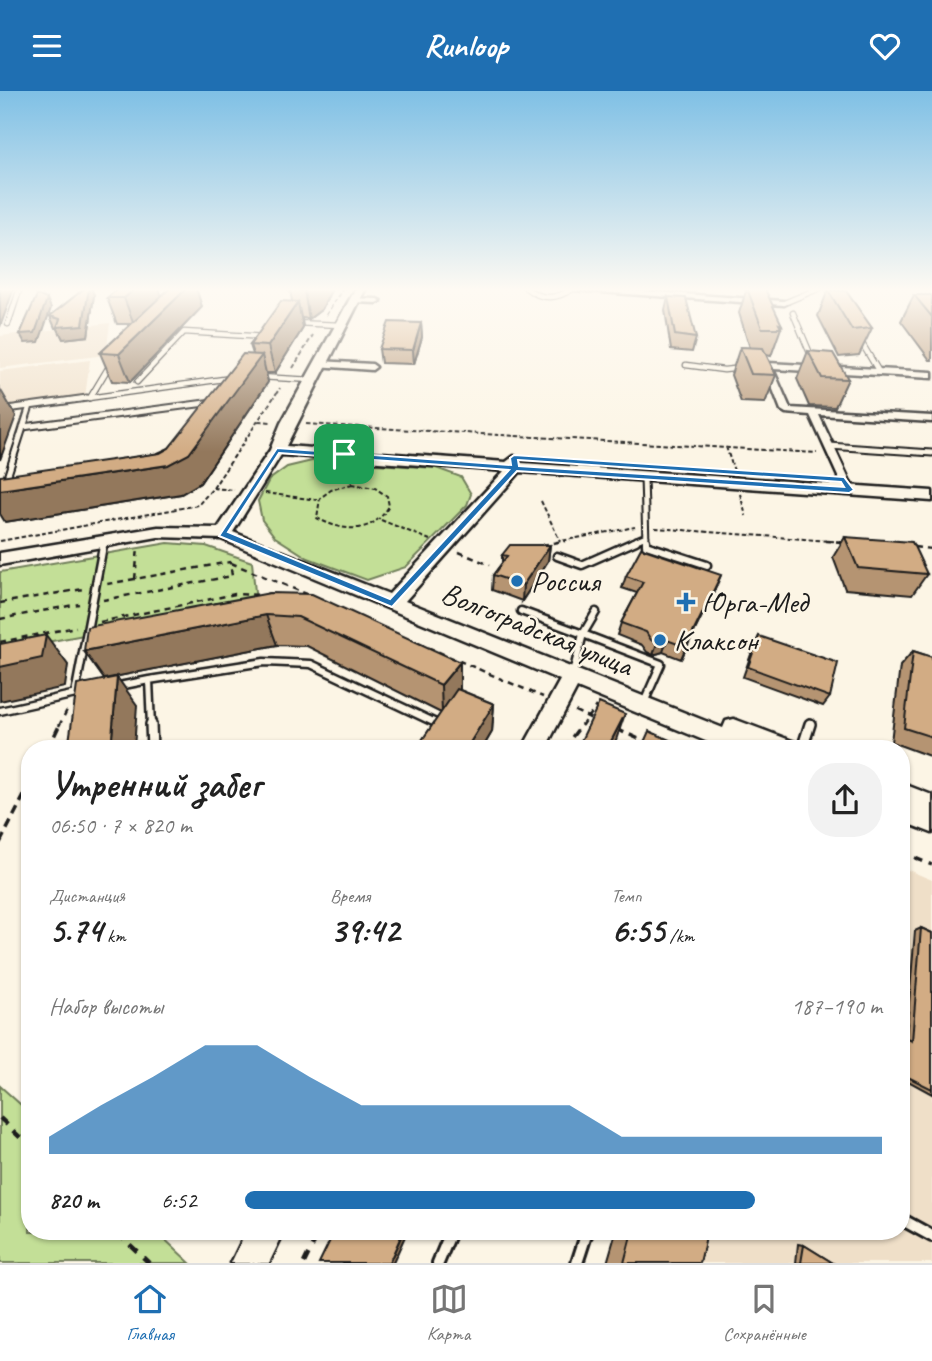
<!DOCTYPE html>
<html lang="ru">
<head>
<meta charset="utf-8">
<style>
	:root { --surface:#fff; --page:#f2f2f2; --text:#222; --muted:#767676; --line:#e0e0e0; --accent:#1f6fb2 }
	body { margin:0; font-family:Caveat,sans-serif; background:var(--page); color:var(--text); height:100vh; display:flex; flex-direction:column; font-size:26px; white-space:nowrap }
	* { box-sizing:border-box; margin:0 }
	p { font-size:23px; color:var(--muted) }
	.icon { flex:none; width:38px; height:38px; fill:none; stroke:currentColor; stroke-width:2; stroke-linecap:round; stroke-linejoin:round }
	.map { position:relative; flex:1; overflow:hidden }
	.details { position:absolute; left:21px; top:649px; width:889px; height:500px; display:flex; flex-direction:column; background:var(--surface); border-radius:28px; box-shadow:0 2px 5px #0004 }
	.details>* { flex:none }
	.pin { position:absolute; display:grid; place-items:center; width:60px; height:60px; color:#fff; margin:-30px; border-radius:14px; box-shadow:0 4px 10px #0006 }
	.round { display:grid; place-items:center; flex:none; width:74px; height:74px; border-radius:28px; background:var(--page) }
	.headline { display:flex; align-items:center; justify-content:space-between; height:119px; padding:0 28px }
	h1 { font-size:38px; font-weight:700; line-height:52px }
	.metrics { display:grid; grid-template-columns:repeat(3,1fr); gap:10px; height:119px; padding:7px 28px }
	.metrics div { display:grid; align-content:center }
	.metrics b { font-size:35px; font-weight:700 }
	.metrics small { font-size:19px; font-weight:400 }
	.metrics p { font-size:19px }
	.chart { height:196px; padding:14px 28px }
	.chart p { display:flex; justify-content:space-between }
	.chart svg { width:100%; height:126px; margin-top:7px; fill:var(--accent); opacity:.7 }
	ul { padding:0 28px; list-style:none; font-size:23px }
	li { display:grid; grid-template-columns:112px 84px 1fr; align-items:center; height:52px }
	li i { height:18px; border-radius:9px; background:var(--accent) }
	header { display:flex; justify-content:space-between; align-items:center; height:91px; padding:0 28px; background:var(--accent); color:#fff; font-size:32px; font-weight:700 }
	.tabs { display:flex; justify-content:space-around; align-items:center; height:98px; border-top:2px solid var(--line); background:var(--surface); font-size:19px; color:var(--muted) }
	.tabs a { display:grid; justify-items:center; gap:4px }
	.tabs .on { color:var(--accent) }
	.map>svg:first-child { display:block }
	.built { fill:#efdfc8 }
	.green { fill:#c3df97; stroke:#707e5a; stroke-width:2 }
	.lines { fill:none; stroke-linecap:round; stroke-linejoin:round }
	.lane-far4-casing { stroke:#1c1c1c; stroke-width:7 }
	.lane-far3-casing { stroke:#1c1c1c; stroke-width:9 }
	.lane-far2-casing { stroke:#1c1c1c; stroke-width:11 }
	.lane-far1-casing { stroke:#1c1c1c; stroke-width:14 }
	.lane-casing { stroke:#1c1c1c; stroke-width:16 }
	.street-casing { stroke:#1c1c1c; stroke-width:5 }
	.secondary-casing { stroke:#1c1c1c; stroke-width:5 }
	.path-far3 { stroke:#1c1c1c; stroke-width:2; stroke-dasharray:4.5 2.5; stroke-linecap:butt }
	.path-far2 { stroke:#1c1c1c; stroke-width:2.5; stroke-dasharray:6 5; stroke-linecap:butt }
	.path-far1 { stroke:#1c1c1c; stroke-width:3.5; stroke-dasharray:9 6; stroke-linecap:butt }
	.path { stroke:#1c1c1c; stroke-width:4.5; stroke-dasharray:10 8; stroke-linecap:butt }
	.lane-far4 { stroke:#fcf5e5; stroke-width:4.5 }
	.lane-far3 { stroke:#fcf5e5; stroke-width:5 }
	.lane-far2 { stroke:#fcf5e5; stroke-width:6 }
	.lane-far1 { stroke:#fcf5e5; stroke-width:9 }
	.lane { stroke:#fcf5e5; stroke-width:10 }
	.street { fill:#fcf5e5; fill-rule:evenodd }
	.secondary { fill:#fcf5e5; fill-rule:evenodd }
	.wall { fill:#b59472; stroke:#1c1c1c; stroke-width:2 }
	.shaded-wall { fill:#93785c; stroke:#1c1c1c; stroke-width:2 }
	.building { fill:#d2ac84; stroke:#1c1c1c; stroke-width:2 }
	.route { fill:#1f6fb2; stroke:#fff; stroke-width:2; fill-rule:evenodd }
	.poi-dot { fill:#1f6fb2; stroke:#fcf5e5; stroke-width:2.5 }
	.labels { text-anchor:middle; stroke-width:5; stroke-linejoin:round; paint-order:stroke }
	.poi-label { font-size:30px; fill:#1c1c1c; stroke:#fcf5e5; text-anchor:start }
	.street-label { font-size:30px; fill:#1c1c1c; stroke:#fcf5e5 }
</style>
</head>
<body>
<header><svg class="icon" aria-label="menu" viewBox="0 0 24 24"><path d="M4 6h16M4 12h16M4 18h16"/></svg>Runloop<svg class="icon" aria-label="heart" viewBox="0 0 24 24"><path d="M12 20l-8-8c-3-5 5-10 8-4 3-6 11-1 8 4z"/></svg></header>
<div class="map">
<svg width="932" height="1172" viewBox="0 0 932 1172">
	<rect width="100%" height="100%" fill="#fcf5e5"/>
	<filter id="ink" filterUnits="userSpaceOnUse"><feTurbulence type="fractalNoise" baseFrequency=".0143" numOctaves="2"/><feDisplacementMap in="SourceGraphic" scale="14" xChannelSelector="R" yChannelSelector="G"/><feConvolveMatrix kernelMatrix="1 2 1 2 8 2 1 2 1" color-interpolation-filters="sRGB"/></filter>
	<g filter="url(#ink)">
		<!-- built -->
		<path class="built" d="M110,232L106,264L0,277V245Z
			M90,269L85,306L0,317V280Z
			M901,776L932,789V1172H701L708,1141H901Z"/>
		<!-- green -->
		<path class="green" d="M316,369L436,377L461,386L471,403L467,414L406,476L367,489L308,467L275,446L262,429L258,410L269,389L287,376Z
			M168,452L206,455L252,471L256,511L0,560V481Z
			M0,995L30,1022V1141H157L190,1172H0Z"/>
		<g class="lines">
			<defs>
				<path id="lane-far4" d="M526,197C543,210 557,208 574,197
					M784,212L820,197
					M793,222L812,267
					M294,232L342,234
					M8,233L20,197
					M860,249L879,281
					M686,274L724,279L742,277
					M260,286L312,289
					M137,291L184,241L266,246
					M90,307L111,272
					M74,309L231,287"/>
				<path id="lane-far3" d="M0,319L87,307
					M23,336L213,311
					M829,355L932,362
					M644,387L646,451
					M0,408L30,315
					M632,451L646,445"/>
				<path id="lane-far2" d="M646,450V454L707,474
					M557,465L582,474L636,450
					M521,520L583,543L596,521
					M572,586L583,543L661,573L643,614
					M149,589L264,571L311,573L442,635
					M114,596L149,589L151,635
					M75,603L104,450
					M0,620L85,601"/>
				<path id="lane-far1" d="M151,633L152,658
					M438,633L443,635
					M802,658L810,633"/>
				<path id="lane" d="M901,1128L932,1145
					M438,1172L451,1141
					M577,1172L587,1141"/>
				<path id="street" d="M569,197H600L784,210L788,212L784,214L572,199Z
					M352,207L377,208L381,210L377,212L355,211Z
					M320,270L372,273L376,276L372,279L317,275V271Z
					M768,272L932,281V287L773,278L790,317L932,325V331L819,324L854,399L853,401H845L810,324L786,322L781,319L764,275Z"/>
				<path id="secondary" d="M356,197H366L286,355L506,371L514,365L522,372L932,400V410L520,381L405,510L723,637L726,630L734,628L795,651L798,658H725L577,597L545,658H522L560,589L221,448L158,446L0,474V462L158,436L218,437L270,359L281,332ZM281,364L504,380L389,503L233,441Z
					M901,692L932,704V742L901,730Z
					M246,1141H284L269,1172H231Z"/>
			</defs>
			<!-- lane-far4 casing -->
			<use href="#lane-far4" class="lane-far4-casing"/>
			<!-- lane-far3 casing -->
			<use href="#lane-far3" class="lane-far3-casing"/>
			<!-- lane-far2 casing -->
			<use href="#lane-far2" class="lane-far2-casing"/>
			<!-- lane-far1 casing -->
			<use href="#lane-far1" class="lane-far1-casing"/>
			<!-- lane casing -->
			<use href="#lane" class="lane-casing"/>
			<!-- street casing -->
			<use href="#street" class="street-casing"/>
			<!-- secondary casing -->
			<use href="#secondary" class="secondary-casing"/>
			<!-- path-far3 -->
			<path class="path-far3" d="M326,224L343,197
				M293,277L313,244
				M259,330L272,331
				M306,333L817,362
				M351,351L358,336
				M726,356L734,380
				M344,378L350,384L352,393
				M352,393L375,397L387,405L389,415C372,444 343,441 317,427L320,407L331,399Z
				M213,397L234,399
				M265,402L317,409
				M740,403L746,425
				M541,410L560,450
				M381,429L430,449
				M655,437L844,451
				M0,450L198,414L213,397L280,297
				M556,451L635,436"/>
			<!-- path-far2 -->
			<path class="path-far2" d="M825,450L844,451
				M542,454L565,450
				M914,456L932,458
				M459,461L490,474
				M231,472L309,504
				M135,488L138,457
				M103,509L232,485L230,471L107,493
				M0,512L83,498
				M0,528L79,513
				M100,531L235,503L262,504
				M0,551L76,536
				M418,552L543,606
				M575,620L594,629
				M59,635L68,617
				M581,635L596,615"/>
			<!-- path-far1 -->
			<path class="path-far1" d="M616,638L646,651
				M48,658L60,633
				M563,658L582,633
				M0,752L30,693
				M901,761L932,774"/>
			<!-- path -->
			<path class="path" d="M0,1027L30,1056
				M117,1141L149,1172
				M304,1172L319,1141"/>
			<!-- lane-far4 -->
			<use href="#lane-far4" class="lane-far4"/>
			<!-- lane-far3 -->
			<use href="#lane-far3" class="lane-far3"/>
			<!-- lane-far2 -->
			<use href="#lane-far2" class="lane-far2"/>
			<!-- lane-far1 -->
			<use href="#lane-far1" class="lane-far1"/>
			<!-- lane -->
			<use href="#lane" class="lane"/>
			<!-- street -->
			<use href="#street" class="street"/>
			<!-- secondary -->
			<use href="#secondary" class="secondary"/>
		</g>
		<!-- wall -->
		<path class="wall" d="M85,197H91L94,204L88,245L63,248L58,237H55L50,225Z
			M170,197H196L202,216L130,291L112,290L100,262L131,233H117L107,207L162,205Z
			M292,197H332L322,218L309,228L302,227L303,237L275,282H266L268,291L200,392L181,403L5,431L169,357L253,263L250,254L292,210L290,199Z
			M747,197L782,234L771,265L766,264L776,284L765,312L741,311L731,284L740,256L750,257L739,222Z
			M828,199L872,237L859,264L839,266L818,225Z
			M914,204H932V269H930L901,230Z
			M668,206L696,247L692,261L671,259L665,219Z
			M421,232L422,246L414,273L381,272L379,258Z
			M808,260L848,288L835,316L809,315L797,288Z
			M845,446L927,483L912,504L845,498L833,466Z
			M550,454L548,470L522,510L492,499L493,484L502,472V464Z
			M626,485L716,496L681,568L663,561L653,564L647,561L642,554L617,544L621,532L637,502L622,497Z
			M270,502L460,571V599L494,613L492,641L482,658H416L441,622L307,555L277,554L104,588L84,560Z
			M759,545L830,606L823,615L743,586L754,555Z
			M913,560L932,566V666L891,651L900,575Z
			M921,837L932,842V1003L908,990L906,947L915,840Z
			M616,1141H707L700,1172H607Z
			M798,1153L804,1154L833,1172H796Z"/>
		<!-- shaded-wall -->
		<path class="shaded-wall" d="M0,197H14L0,236Z
			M89,197H91L94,204L88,245L63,248L57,236Z
			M136,197H159L162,206L134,233L124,207Z
			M187,197H196L202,216L130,291L119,263Z
			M308,197H332L322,218L309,228L304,200Z
			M47,208L51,217L39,251L25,252L20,243Z
			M298,211L303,237L275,282L268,255Z
			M421,232L422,246L414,273L413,259Z
			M262,264L268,291L200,392L181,403L5,431L0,423V399L168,374Z
			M0,298L16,325L0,369Z
			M550,454L548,470L522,510L523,494Z
			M721,484L716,496L681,568L686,556Z
			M266,524L277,554L104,588L84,560Z
			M46,544L68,574L65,596L0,610V576Z
			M667,549L663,561L653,564L657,552Z
			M460,571V600L442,622L441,594Z
			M117,586L137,614L134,658H111Z
			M494,613L492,641L482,658H466Z
			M625,623L616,649L612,658H607Z
			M403,1141H407L393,1172H389Z"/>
		<!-- building -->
		<path class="building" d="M85,197H89L83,234L57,236L60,228L50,225Z
			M118,197H136L124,207H107Z
			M170,197H187L119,263L100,262Z
			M292,197H308L304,200L290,199Z
			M747,197L765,198L782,234L779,233L781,237H762Z
			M828,199L846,200L872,237L852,239Z
			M37,204L47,208L35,242L20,243Z
			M914,204H932V226Z
			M668,206L686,207L696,247L675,244Z
			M281,210L298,211L268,255L250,254Z
			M389,231L421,232L413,259L379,258Z
			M740,256L763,257L776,284L751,283Z
			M808,260L833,262L848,288L822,287Z
			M243,263L262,264L189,363L168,374L0,399V385L160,362L169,357Z
			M845,446L912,451L927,483L858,477Z
			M510,454H550L523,494L493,484L507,465L502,464Z
			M641,457L721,484L686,556L667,549L657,552L651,549L646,541L621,532L643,491L626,485Z
			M270,502L312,503L460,571L441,594L298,526L266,524L84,560L87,536Z
			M46,544L42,567L0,576V553Z
			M759,545L838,572L830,606L748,576Z
			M913,560L932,566V646L904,637Z
			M117,586L111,658H68L77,594Z
			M457,598L494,613L466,658H416Z
			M599,612L625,623L607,658H577Z
			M649,640L690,658H641Z
			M921,837L932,842V998L908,986L901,1069V945L912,950Z
			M334,1141H403L389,1172H319Z
			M632,1141H707L700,1172H624Z
			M804,1154L833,1172H801Z"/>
	</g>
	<!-- sky -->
	<linearGradient id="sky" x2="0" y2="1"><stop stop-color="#7fc0e5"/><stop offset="0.55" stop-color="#fefaf3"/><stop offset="1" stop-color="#fefaf3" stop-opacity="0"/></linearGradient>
	<rect width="932" height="361" fill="url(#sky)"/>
	<!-- route -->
	<path class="route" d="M277,357L511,374L510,367L514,364L844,386L854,399L849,402L517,380L392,516L219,445ZM279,362L509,379L390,508L228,441ZM518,369L841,391L844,396L519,375Z"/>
	<!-- markers -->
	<g class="poi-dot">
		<circle cx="517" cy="490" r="7"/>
		<path d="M682.5 500.5h7v7h7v7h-7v7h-7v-7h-7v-7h7z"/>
		<circle cx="660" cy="549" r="7"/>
	</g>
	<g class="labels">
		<!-- poi labels -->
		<g class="poi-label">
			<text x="531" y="500">Россия</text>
			<text x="702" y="521">Юрга-Мед</text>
			<text x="674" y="559">Клаксон</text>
		</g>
		<!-- street labels -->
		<g class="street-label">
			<text transform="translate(537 538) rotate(22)" y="10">Волгоградская улица</text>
		</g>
	</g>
</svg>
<div class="pin" style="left:344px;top:363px;background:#1e9e55"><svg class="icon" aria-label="arrive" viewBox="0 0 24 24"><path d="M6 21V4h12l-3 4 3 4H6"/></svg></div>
<section class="details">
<div class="headline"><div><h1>Утренний забег</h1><p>06:50 · 7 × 820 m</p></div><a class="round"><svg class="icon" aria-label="share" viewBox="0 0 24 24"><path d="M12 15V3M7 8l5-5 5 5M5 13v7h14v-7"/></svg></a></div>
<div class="metrics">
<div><p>Дистанция</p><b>5.74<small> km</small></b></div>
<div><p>Время</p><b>39:42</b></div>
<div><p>Темп</p><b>6:55<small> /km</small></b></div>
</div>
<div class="chart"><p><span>Набор высоты</span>187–190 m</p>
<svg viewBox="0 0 160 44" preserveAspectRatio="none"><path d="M0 44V38L10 27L20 17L30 6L40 6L50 17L60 27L70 27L80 27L90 27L100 27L110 38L120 38L130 38L140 38L150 38L160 38V44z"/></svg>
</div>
<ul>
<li><b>820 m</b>6:52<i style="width:80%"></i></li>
</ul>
</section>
</div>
<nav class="tabs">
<a class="on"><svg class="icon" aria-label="home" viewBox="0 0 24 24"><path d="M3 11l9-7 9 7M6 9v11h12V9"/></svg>Главная</a>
<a><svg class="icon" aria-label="map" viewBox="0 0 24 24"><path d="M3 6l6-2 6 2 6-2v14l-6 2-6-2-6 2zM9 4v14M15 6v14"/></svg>Карта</a>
<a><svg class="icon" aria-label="saved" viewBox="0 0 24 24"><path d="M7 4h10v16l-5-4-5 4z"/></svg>Сохранённые</a>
</nav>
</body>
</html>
